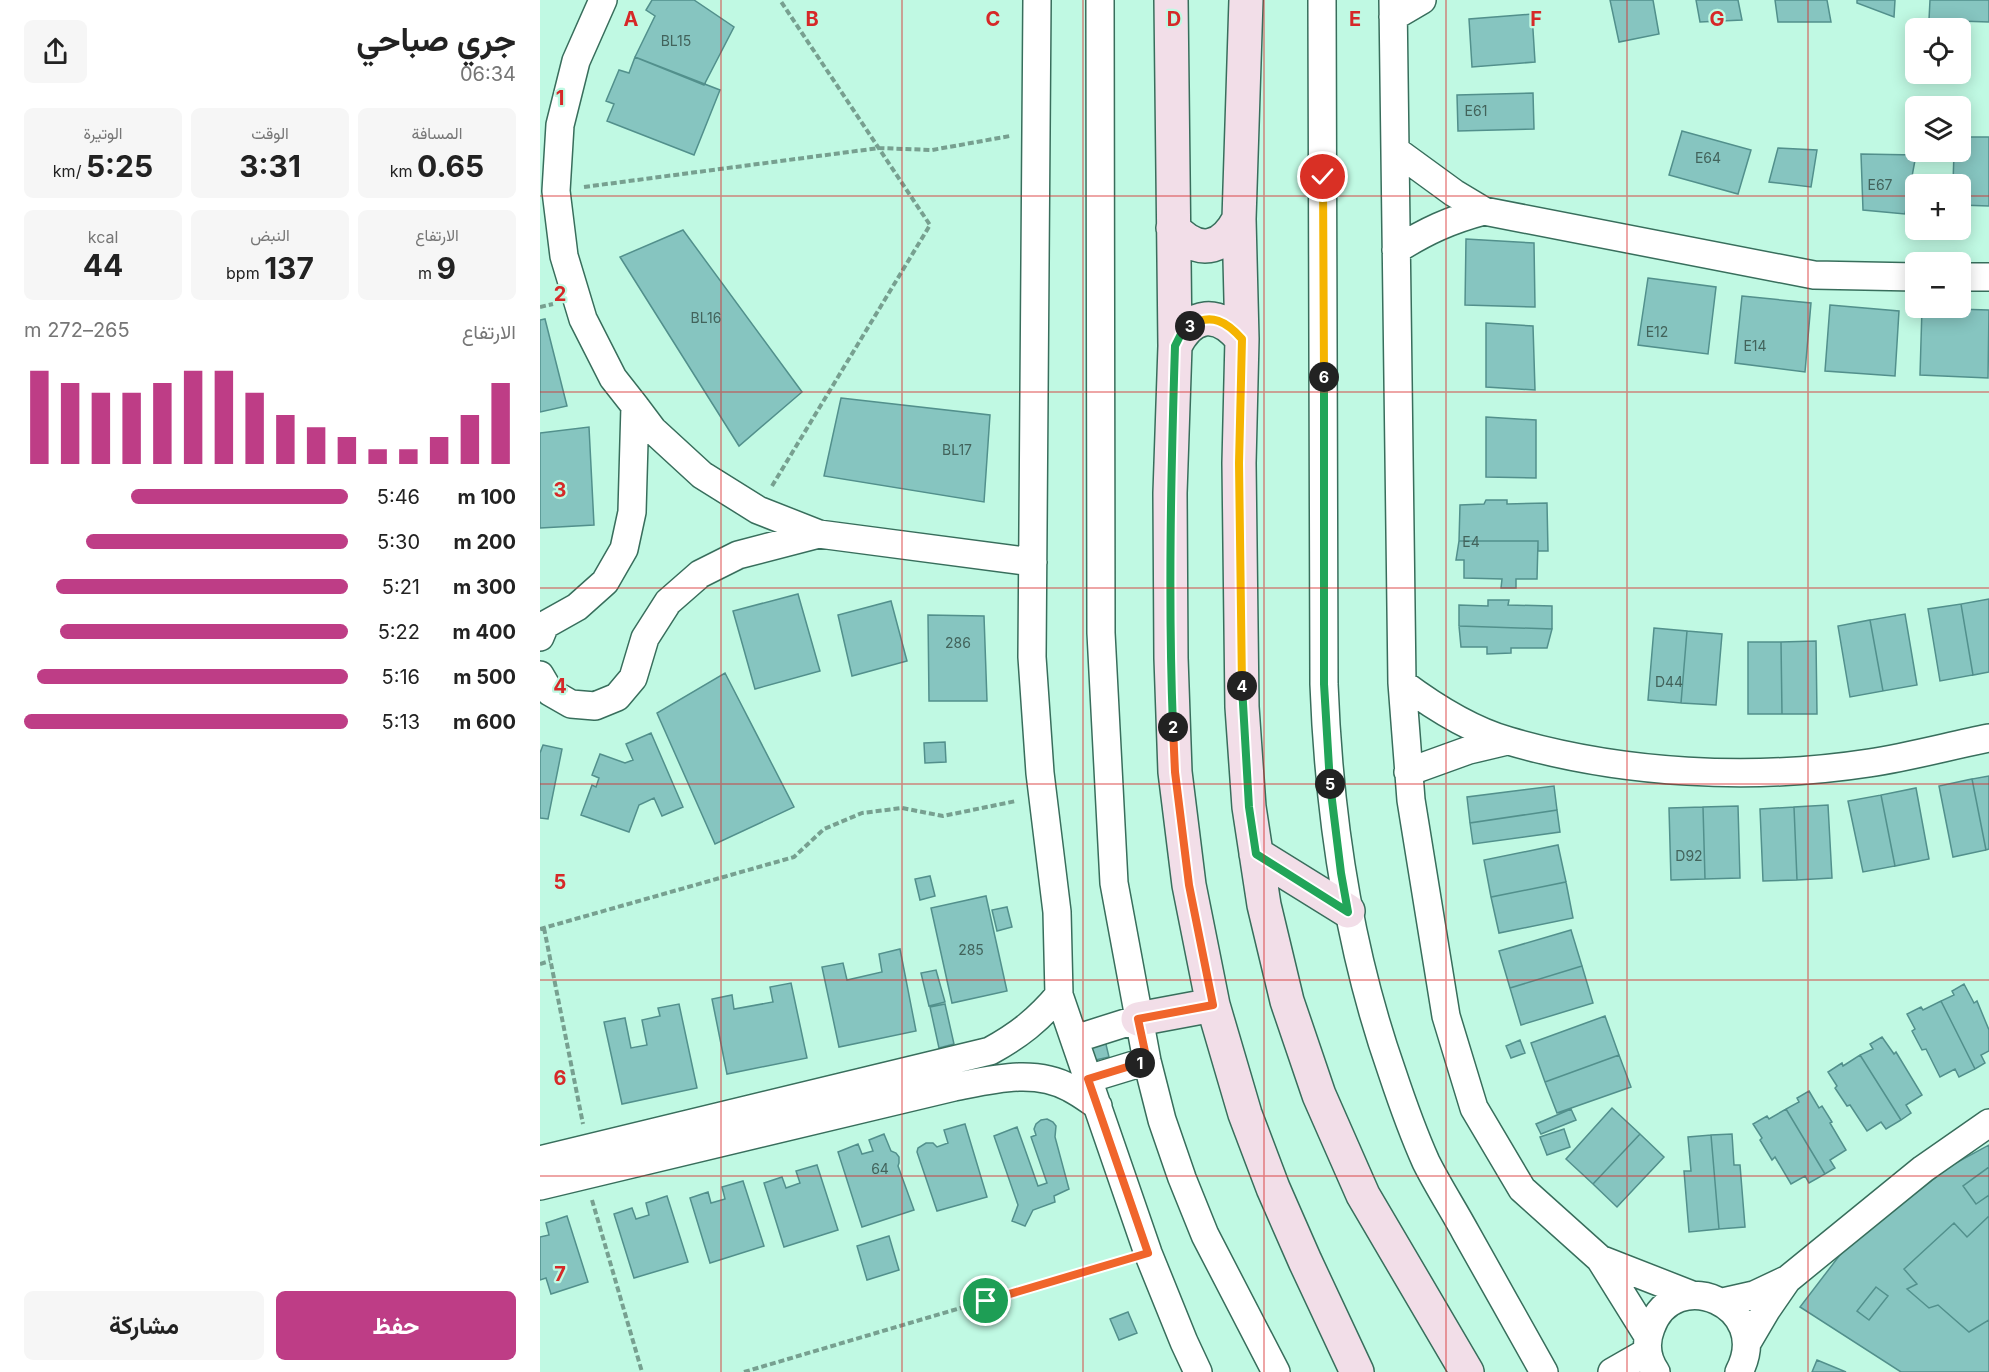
<!DOCTYPE html>
<html lang="ar">
<head>
<meta charset="utf-8">
<style>
	:root { --surface:#fff; --page:#f6f6f6; --text:#222; --muted:#767676; --accent:#be3d86 }
	body { margin:0; font-family:Inter,Vazirmatn,sans-serif; background:var(--page); color:var(--text); direction:rtl; height:100vh; display:flex; flex-direction:column; font-size:22px; white-space:nowrap }
	* { box-sizing:border-box; margin:0 }
	p { font-size:20px; color:var(--muted) }
	.icon { flex:none; width:33px; height:33px; fill:none; stroke:currentColor; stroke-width:2; stroke-linecap:round; stroke-linejoin:round }
	.map { position:relative; flex:1; overflow:hidden; direction:ltr }
	.sheet { display:flex; flex-direction:column; background:var(--surface); width:540px }
	.sheet>* { flex:none }
	.controls { position:absolute; left:1365px; top:18px; display:grid; gap:12px }
	.controls a { display:grid; place-items:center; width:66px; height:66px; border-radius:9px; background:var(--surface); box-shadow:0 3px 15px #0003; font-size:30px }
	.pin { position:absolute; display:grid; place-items:center; width:51px; height:51px; color:#fff; margin:-26px; border:3px solid #fff; border-radius:50%; box-shadow:0 2px 6px #0007 }
	.km { position:absolute; width:30px; height:30px; margin:-15px; border-radius:50%; background:#222; color:#fff; font-size:16px; line-height:30px; text-align:center }
	.round { display:grid; place-items:center; flex:none; width:63px; height:63px; border-radius:9px; background:var(--page) }
	.summary { display:flex; align-items:center; justify-content:space-between; height:102px; padding:0 24px }
	h1 { font-size:33px; font-weight:700; line-height:45px }
	.stats { display:grid; grid-template-columns:repeat(3,1fr); gap:9px; height:102px; padding:6px 24px }
	.stats div { display:grid; align-content:center; border-radius:9px; background:var(--page); text-align:center }
	.stats b { font-size:30px; font-weight:700 }
	.stats small { font-size:16px; font-weight:400 }
	.stats p { font-size:16px }
	.chart { height:168px; padding:12px 24px }
	.chart p { display:flex; justify-content:space-between }
	.chart svg { width:100%; height:108px; margin-top:6px; stroke:var(--accent); stroke-width:6 }
	.button { display:flex; gap:12px; margin-top:auto; padding:12px 24px }
	.button a { flex:1; height:69px; border-radius:9px; background:var(--accent); color:#fff; font-size:24px; font-weight:700; line-height:69px; text-align:center }
	.button a+a { background:var(--page); color:var(--text) }
	ul { padding:0 24px; list-style:none; font-size:20px }
	li { display:grid; grid-template-columns:96px 72px 1fr; align-items:center; height:45px }
	li i { height:15px; border-radius:8px; background:var(--accent) }
	main { display:flex; flex:1; min-height:0 }
	.map>svg:first-child { display:block }
	.building { fill:#86c5c0; stroke:#52908c; stroke-width:1.5 }
	.lines { fill:none; stroke-linecap:round; stroke-linejoin:round }
	.street-casing { stroke:#386e5c; stroke-width:30 }
	.secondary-casing { stroke:#386e5c; stroke-width:36 }
	.path { stroke:#77a090; stroke-width:4; stroke-dasharray:6 3; stroke-linecap:butt }
	.street { stroke:#fff; stroke-width:27 }
	.secondary { stroke:#f2dee8; stroke-width:33 }
	.split-1-casing { stroke:#fff; stroke-width:12 }
	.split-2-casing { stroke:#fff; stroke-width:12 }
	.split-3-casing { stroke:#fff; stroke-width:12 }
	.split-4-casing { stroke:#fff; stroke-width:12 }
	.split-5-casing { stroke:#fff; stroke-width:12 }
	.split-6-casing { stroke:#fff; stroke-width:12 }
	.split-7-casing { stroke:#fff; stroke-width:12 }
	.split-1 { stroke:#f0652b; stroke-width:8 }
	.split-2 { stroke:#f0652b; stroke-width:8 }
	.split-3 { stroke:#22a559; stroke-width:8 }
	.split-4 { stroke:#f5b400; stroke-width:8 }
	.split-5 { stroke:#22a559; stroke-width:8 }
	.split-6 { stroke:#22a559; stroke-width:8 }
	.split-7 { stroke:#f5b400; stroke-width:8 }
	.grid { fill:none; stroke:#d62828; stroke-width:1.5; stroke-opacity:0.55 }
	.labels { text-anchor:middle; stroke-width:4.5; stroke-linejoin:round; paint-order:stroke }
	.number-label { font-size:14px; fill:#42635b }
	.grid-label { font-size:20px; text-anchor:middle; font-weight:bold; fill:#d62828; stroke:#c0f9e3; stroke-width:4.5; stroke-linejoin:round; paint-order:stroke }
</style>
</head>
<body>
<main>
<div class="map">
<svg width="1449" height="1372" viewBox="0 0 1449 1372">
	<rect width="100%" height="100%" fill="#c0f9e3"/>
	<!-- building -->
	<path class="building" d="M112,0H154L194,27L164,85L95,57L115,16L106,10Z
		M1070,0H1113L1119,34L1079,42Z
		M1156,0H1198L1202,20L1160,22Z
		M1235,0H1287L1291,22H1238Z
		M1317,0H1355L1354,17L1317,3Z
		M1390,0H1449V22L1389,20Z
		M992,14L995,62L932,67L929,19Z
		M95,57L180,90L154,155L67,121L74,104L66,101L79,70L89,73Z
		M993,93L994,129L918,131L917,95Z
		M1142,131L1211,150L1198,194L1129,175Z
		M1420,137H1449V206L1420,205V184H1413L1414,152H1420Z
		M1238,148L1277,150L1271,187L1229,182Z
		M1321,154L1376,155L1365,214L1323,210Z
		M143,230L262,392L199,446L80,257Z
		M926,239L994,243L995,307L925,305Z
		M1108,278L1176,287L1168,354L1098,345Z
		M1202,296L1271,303L1265,372L1195,363Z
		M1290,305L1359,311L1355,376L1285,371Z
		M1382,308L1449,310L1448,378L1380,375Z
		M5,319L27,406L0,412V320Z
		M946,323L993,326L995,390L946,387Z
		M301,398L450,415L444,502L284,476Z
		M946,417L996,420V478L946,477Z
		M49,427L54,525L0,528V433Z
		M946,500H967V504L1007,503L1008,551H998V541H919L920,505L944,504Z
		M919,541H998L997,579H976V588H961L962,579L924,578V560H916Z
		M258,594L280,671L215,689L193,611Z
		M1449,599V672L1433,675L1421,604Z
		M948,600H969L968,605L1012,606V629L919,626V605L948,606Z
		M351,601L367,661L312,676L298,615Z
		M1421,604L1433,675L1400,681L1388,609Z
		M1365,614L1377,685L1343,691L1330,620Z
		M388,615L444,616L447,701H389Z
		M1330,620L1343,691L1310,697L1298,626Z
		M919,626L1012,629L1007,648H971V653L947,654V647H921Z
		M1114,628L1147,631L1141,703L1108,700Z
		M1147,631L1182,634L1176,705L1141,703Z
		M1276,641L1277,714H1242L1241,642Z
		M1208,642H1241L1242,714H1208Z
		M185,673L254,807L175,844L117,713Z
		M111,733L143,807L122,816L114,798L99,805L89,832L41,815L52,785L56,787L59,778L52,775L60,754L85,763L93,760L86,744Z
		M405,742L406,762L385,763L384,743Z
		M3,745L22,749L8,819L0,818V753Z
		M1449,776V849L1446,850L1432,779Z
		M1432,779L1446,850L1413,857L1399,786Z
		M1014,786L1017,810L930,823L927,797Z
		M1376,788L1389,859L1355,866L1341,795Z
		M1341,795L1355,866L1323,872L1308,801Z
		M1288,805L1292,878L1257,880L1254,807Z
		M1198,806L1200,878L1165,879L1163,807Z
		M1163,807L1165,879L1131,880L1129,808Z
		M1254,807L1257,880L1223,881L1220,809Z
		M1017,810L1020,832L933,844L930,823Z
		M1018,845L1026,882L951,897L944,860Z
		M390,876L395,896L380,900L375,879Z
		M1026,882L1033,918L959,933L951,897Z
		M446,896L467,991L412,1003L391,908Z
		M467,907L472,927L457,931L452,910Z
		M1031,930L1042,966L970,988L959,951Z
		M360,949L376,1031L299,1047L282,967L303,963L307,980L342,972L339,954Z
		M1042,966L1053,1003L981,1025L970,988Z
		M396,970L405,1002L389,1006L381,973Z
		M251,983L267,1058L187,1074L172,999L192,995L194,1009L233,1002L230,987Z
		M1424,984L1434,1003L1437,1001L1449,1030V1051L1441,1055L1445,1063L1435,1069L1401,1001L1414,995L1412,991Z
		M1401,1001L1435,1069L1419,1077L1415,1069L1400,1077L1386,1049L1382,1050L1372,1031L1375,1029L1367,1014L1381,1007L1383,1010Z
		M139,1004L157,1088L82,1104L64,1022L85,1018L91,1048L107,1045L102,1020L120,1016L118,1008Z
		M405,1004L414,1044L399,1048L390,1007Z
		M1065,1016L1079,1055L1005,1082L991,1043Z
		M563,1032L569,1057L551,1061L546,1037Z
		M1342,1037L1354,1054L1356,1052L1382,1095L1366,1105L1371,1113L1361,1120L1320,1055L1333,1049L1330,1044Z
		M980,1040L985,1053L971,1058L966,1046Z
		M1079,1055L1091,1087L1017,1113L1005,1082Z
		M1320,1055L1361,1120L1346,1129L1341,1122L1327,1131L1310,1105L1307,1106L1295,1088L1297,1086L1288,1072L1302,1063L1303,1066Z
		M1269,1091L1279,1108L1282,1106L1292,1122L1290,1123L1306,1150L1290,1160L1295,1168L1285,1174L1246,1109L1259,1102L1257,1098Z
		M1072,1108L1100,1134L1053,1184L1026,1159Z
		M1031,1109L1036,1120L1001,1134L996,1124Z
		M1246,1109L1285,1174L1269,1183L1265,1176L1251,1184L1235,1157L1232,1160L1220,1140L1222,1138L1213,1124L1227,1116L1229,1119Z
		M507,1119L513,1122L516,1126L515,1137L529,1189L514,1196L515,1202L493,1210L485,1226L472,1221L478,1205L454,1136L477,1127L498,1186L507,1183L491,1137L496,1135L494,1129L496,1124L501,1120Z
		M425,1124L447,1197L397,1211L377,1152L378,1148L386,1143H393L397,1147L408,1143L404,1130Z
		M1024,1129L1030,1147L1007,1155L1000,1137Z
		M344,1134L351,1151L356,1153L359,1157V1163L358,1166L374,1210L322,1227L298,1152L318,1144L322,1154L333,1151L329,1140Z
		M1100,1134L1124,1157L1077,1207L1053,1184Z
		M1192,1134L1194,1165H1200L1205,1227L1179,1229L1171,1135Z
		M1171,1135L1179,1229L1149,1232L1144,1171H1151L1148,1137Z
		M1449,1145V1372H1361L1260,1307L1306,1247L1412,1165Z
		M277,1165L298,1230L244,1247L224,1183L242,1177L246,1188L260,1183L256,1171Z
		M1449,1167V1195L1436,1204L1423,1186Z
		M203,1181L224,1246L170,1263L150,1198L168,1192L171,1203L185,1199L182,1187Z
		M127,1196L148,1262L94,1278L74,1214L92,1208L96,1219L109,1215L106,1203Z
		M27,1216L48,1282L11,1294L6,1278L0,1280V1237L9,1235L6,1223Z
		M1449,1216V1320L1429,1332L1398,1305L1389,1308L1367,1289L1377,1284L1364,1269L1414,1223L1427,1237Z
		M349,1236L359,1270L327,1280L317,1246Z
		M1336,1287L1348,1296L1329,1320L1317,1311Z
		M588,1312L597,1333L579,1340L570,1319Z
		M1277,1360L1306,1372H1272Z"/>
	<g class="lines">
		<defs>
			<path id="street" d="M63,0L36,61L20,125L16,191L24,256L43,319L73,378L95,406L113,430L162,475L218,510L279,534L493,562
				M497,0L492,657L500,773L517,912L519,995L608,1253L644,1342L658,1372
				M560,0L561,633L574,883L607,1061L622,1120L642,1178L665,1235L736,1372
				M782,0L784,684C789,817 808,947 852,1072C862,1102 873,1133 886,1162C898,1186 913,1209 926,1233C952,1279 978,1326 1004,1372
				M853,0L862,683L871,800L906,1016L934,1108L982,1189L1060,1259L1108,1336
				M853,17L882,0
				M855,150L914,193L944,211L1274,275L1376,277
				M856,250C886,231 910,220 944,211
				M1420,277H1449
				M0,637L5,625L37,607L65,582L84,549L92,512L95,406
				M0,675L10,692L31,704L55,706L77,697L93,678L105,638L128,602L160,574L198,555L279,534
				M862,683C894,707 930,730 969,741C1082,774 1212,781 1329,763C1369,757 1409,746 1449,738
				M868,772L929,750L967,741
				M535,1039L598,1019
				M548,1079L607,1061
				M0,1160L450,1051C479,1035 498,1020 519,995
				M0,1186L414,1087C451,1080 494,1068 530,1088C540,1093 549,1100 558,1106
				M1060,1259L1152,1295
				M1183,1302L1214,1295L1248,1279L1383,1169L1449,1123
				M1207,1343L1227,1309L1247,1280
				M1072,1372L1107,1352
				M1116,1372C1107,1359 1105,1343 1111,1328C1134,1263 1234,1305 1199,1372"/>
			<path id="secondary" d="M631,0L635,346L630,493L631,658L635,772L649,885L673,1005L705,1114L733,1188L765,1261L817,1372
				M706,0L699,219L702,339L699,463L702,707L709,807L724,905L747,1001L779,1095L823,1195L927,1372
				M633,228C658,255 682,251 699,219
				M635,346C652,312 678,310 702,339
				M716,854L808,911
				M598,1019L673,1005"/>
		</defs>
		<!-- street casing -->
		<use href="#street" class="street-casing"/>
		<!-- secondary casing -->
		<use href="#secondary" class="secondary-casing"/>
		<!-- path -->
		<path class="path" d="M44,187L339,148L392,150L470,136
			M0,307L13,304
			M232,486L390,225L240,0
			M4,928L43,1124
			M0,929L254,857L284,829L322,813L362,808L403,816L476,801
			M0,964L10,961
			M52,1200L102,1372
			M204,1372L583,1260"/>
		<!-- street -->
		<use href="#street" class="street"/>
		<!-- secondary -->
		<use href="#secondary" class="secondary"/>
	</g>
	<g class="lines">
		<defs>
			<path id="split-1" d="M446,1301L608,1253L548,1079L600,1063"/>
			<path id="split-2" d="M600,1063L607,1061L598,1019L673,1005L649,885L635,772L633,727"/>
			<path id="split-3" d="M633,727C628,600 631,473 635,346L643,330L650,326"/>
			<path id="split-4" d="M650,326C671,312 687,322 702,339L699,463L702,686"/>
			<path id="split-5" d="M702,686L709,807L716,854L808,912L801,873L790,784"/>
			<path id="split-6" d="M784,377V684L790,784"/>
			<path id="split-7" d="M783,177L784,377"/>
		</defs>
		<!-- split-1 casing -->
		<use href="#split-1" class="split-1-casing"/>
		<!-- split-2 casing -->
		<use href="#split-2" class="split-2-casing"/>
		<!-- split-3 casing -->
		<use href="#split-3" class="split-3-casing"/>
		<!-- split-4 casing -->
		<use href="#split-4" class="split-4-casing"/>
		<!-- split-5 casing -->
		<use href="#split-5" class="split-5-casing"/>
		<!-- split-6 casing -->
		<use href="#split-6" class="split-6-casing"/>
		<!-- split-7 casing -->
		<use href="#split-7" class="split-7-casing"/>
		<!-- split-1 -->
		<use href="#split-1" class="split-1"/>
		<!-- split-2 -->
		<use href="#split-2" class="split-2"/>
		<!-- split-3 -->
		<use href="#split-3" class="split-3"/>
		<!-- split-4 -->
		<use href="#split-4" class="split-4"/>
		<!-- split-5 -->
		<use href="#split-5" class="split-5"/>
		<!-- split-6 -->
		<use href="#split-6" class="split-6"/>
		<!-- split-7 -->
		<use href="#split-7" class="split-7"/>
	</g>
	<!-- grid -->
	<path class="grid" d="M181,0V1372M362,0V1372M543,0V1372M724,0V1372M906,0V1372M1087,0V1372M1268,0V1372M0,196H1376M1420,196H1449M0,392H1449M0,588H1449M0,784H1449M0,980H1449M0,1176H1449"/>
	<g class="labels">
		<!-- number labels -->
		<g class="number-label">
			<text x="136" y="46">BL15</text>
			<text x="936" y="116">E61</text>
			<text x="1168" y="163">E64</text>
			<text x="1340" y="190">E67</text>
			<text x="166" y="323">BL16</text>
			<text x="1117" y="337">E12</text>
			<text x="1215" y="351">E14</text>
			<text x="417" y="455">BL17</text>
			<text x="931" y="547">E4</text>
			<text x="418" y="648">286</text>
			<text x="1129" y="687">D44</text>
			<text x="1149" y="861">D92</text>
			<text x="431" y="955">285</text>
			<text x="340" y="1174">64</text>
		</g>
	</g>
	<g class="grid-label">
		<text x="91" y="26">A</text>
		<text x="272" y="26">B</text>
		<text x="453" y="26">C</text>
		<text x="634" y="26">D</text>
		<text x="815" y="26">E</text>
		<text x="996" y="26">F</text>
		<text x="1177" y="26">G</text>
		<text x="20" y="105">1</text>
		<text x="20" y="301">2</text>
		<text x="20" y="497">3</text>
		<text x="20" y="693">4</text>
		<text x="20" y="889">5</text>
		<text x="20" y="1085">6</text>
		<text x="20" y="1281">7</text>
	</g>
</svg>
<div class="controls">
<a><svg class="icon" aria-label="locate" viewBox="0 0 24 24"><circle cx="12" cy="12" r="6"/><path d="M12 2v4M12 18v4M2 12h4M18 12h4"/></svg></a>
<a><svg class="icon" aria-label="layers" viewBox="0 0 24 24"><path d="M12 4l9 5-9 5-9-5zM3 14l9 5 9-5"/></svg></a>
<a>+</a>
<a>−</a>
</div>
<div class="pin" style="left:446px;top:1301px;background:#1e9e55"><svg class="icon" aria-label="arrive" viewBox="0 0 24 24"><path d="M6 21V4h12l-3 4 3 4H6"/></svg></div>
<div class="pin" style="left:783px;top:177px;background:#d93025"><svg class="icon" aria-label="check" viewBox="0 0 24 24"><path d="M5 12l5 5 9-10"/></svg></div>
<b class="km" style="left:600px;top:1063px">1</b>
<b class="km" style="left:633px;top:727px">2</b>
<b class="km" style="left:650px;top:326px">3</b>
<b class="km" style="left:702px;top:686px">4</b>
<b class="km" style="left:790px;top:784px">5</b>
<b class="km" style="left:784px;top:377px">6</b>
</div>
<section class="sheet">
<div class="summary"><div><h1>جري صباحي</h1><p>06:34</p></div><a class="round"><svg class="icon" aria-label="share" viewBox="0 0 24 24"><path d="M12 15V3M7 8l5-5 5 5M5 13v7h14v-7"/></svg></a></div>
<div class="stats">
<div><p>المسافة</p><b>0.65<small> km</small></b></div>
<div><p>الوقت</p><b>3:31</b></div>
<div><p>الوتيرة</p><b>5:25<small> /km</small></b></div>
</div>
<div class="stats">
<div><p>الارتفاع</p><b>9<small> m</small></b></div>
<div><p>النبض</p><b>137<small> bpm</small></b></div>
<div><p>kcal</p><b>44</b></div>
</div>
<div class="chart"><p><span>الارتفاع</span>265–272 m</p>
<svg viewBox="0 0 160 44" preserveAspectRatio="none"><path d="M5 44V6M15 44V11M25 44V15M35 44V15M45 44V11M55 44V6M65 44V6M75 44V15M85 44V24M95 44V29M105 44V33M115 44V38M125 44V38M135 44V33M145 44V24M155 44V11"/></svg>
</div>
<ul>
<li><b>100 m</b>5:46<i style="width:67%"></i></li>
<li><b>200 m</b>5:30<i style="width:81%"></i></li>
<li><b>300 m</b>5:21<i style="width:90%"></i></li>
<li><b>400 m</b>5:22<i style="width:89%"></i></li>
<li><b>500 m</b>5:16<i style="width:96%"></i></li>
<li><b>600 m</b>5:13<i style="width:100%"></i></li>
</ul>
<div class="button"><a>حفظ</a><a>مشاركة</a></div>
</section>
</main>
</body>
</html>
